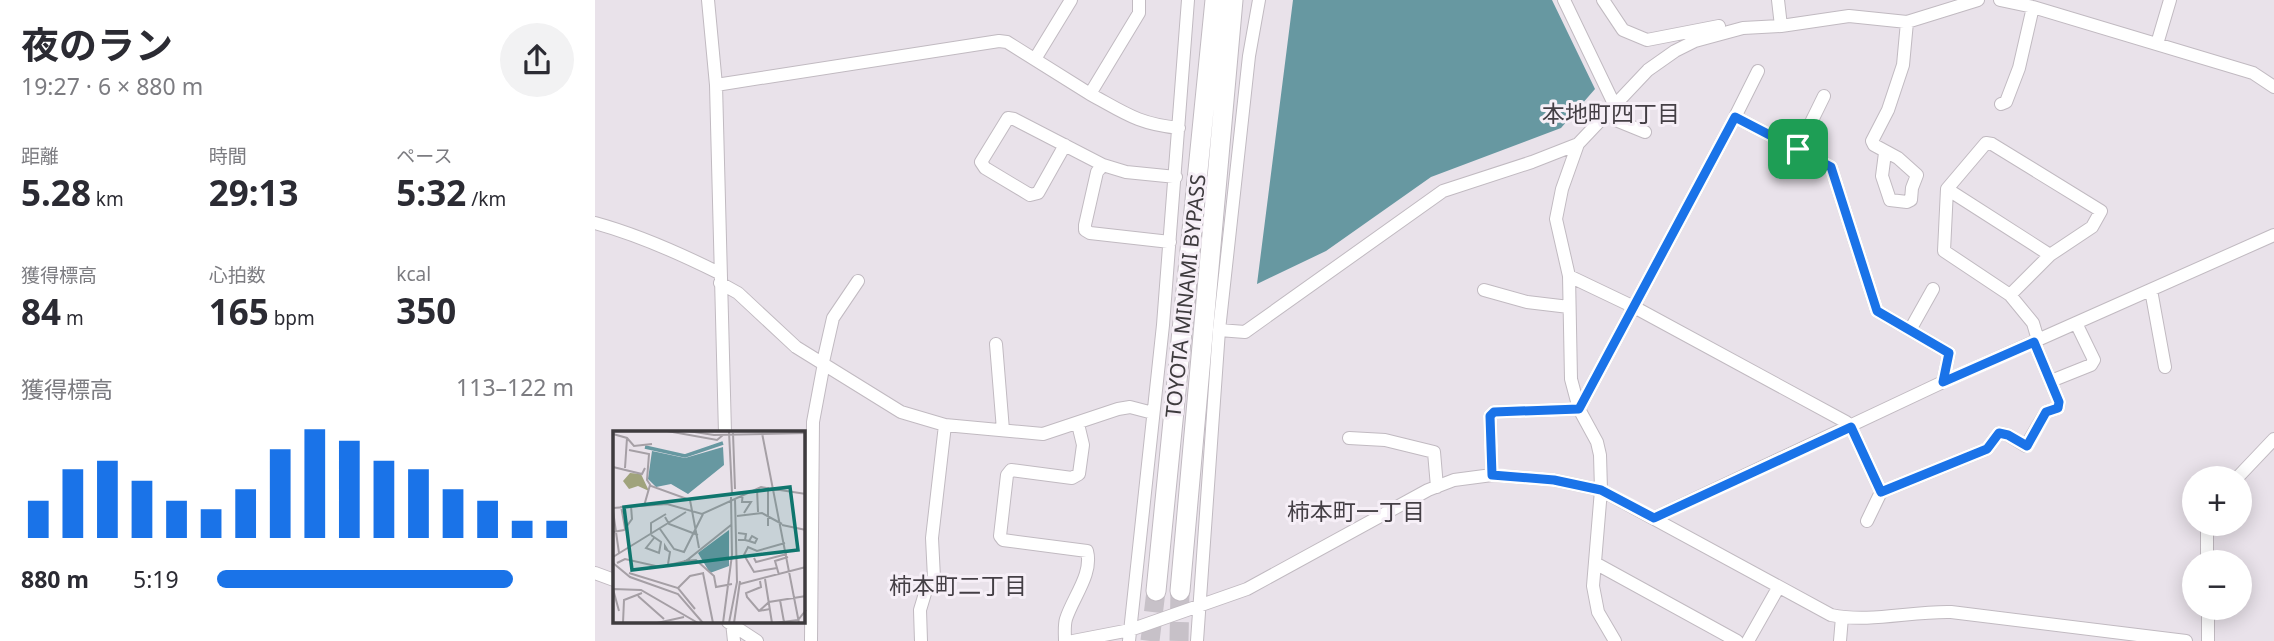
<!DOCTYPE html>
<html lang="ja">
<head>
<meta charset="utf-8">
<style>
	:root { --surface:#fff; --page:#f2f2f3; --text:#2b2b33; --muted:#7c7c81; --accent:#1a73e8 }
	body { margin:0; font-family:"Noto Sans","Noto Sans JP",sans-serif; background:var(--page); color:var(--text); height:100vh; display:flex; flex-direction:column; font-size:26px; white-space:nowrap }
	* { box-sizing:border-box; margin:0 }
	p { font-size:23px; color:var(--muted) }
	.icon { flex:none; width:38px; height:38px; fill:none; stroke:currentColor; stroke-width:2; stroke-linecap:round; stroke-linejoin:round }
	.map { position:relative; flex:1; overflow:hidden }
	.drawer { display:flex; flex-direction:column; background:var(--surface); width:595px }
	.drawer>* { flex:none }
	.fabs { position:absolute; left:1587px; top:466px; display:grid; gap:14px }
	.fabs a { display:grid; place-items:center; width:70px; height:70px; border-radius:50%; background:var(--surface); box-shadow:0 4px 18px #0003; font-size:35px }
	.pin { position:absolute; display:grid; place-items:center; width:60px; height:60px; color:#fff; margin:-30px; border-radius:14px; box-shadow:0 4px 10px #0006 }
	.round { display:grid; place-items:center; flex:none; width:74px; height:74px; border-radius:37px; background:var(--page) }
	.headline { display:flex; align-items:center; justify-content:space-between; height:119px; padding:0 21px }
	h1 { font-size:38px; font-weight:700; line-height:52px }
	.stats { display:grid; grid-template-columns:repeat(3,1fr); gap:10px; height:119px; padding:7px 21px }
	.stats div { display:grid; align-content:center }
	.stats b { font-size:35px; font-weight:700 }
	.stats small { font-size:19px; font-weight:400 }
	.stats p { font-size:19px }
	.chart { height:196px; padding:14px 21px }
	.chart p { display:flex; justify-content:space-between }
	.chart svg { width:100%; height:126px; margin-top:7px; stroke:var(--accent); stroke-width:6 }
	ul { padding:0 21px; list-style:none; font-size:23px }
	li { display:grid; grid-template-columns:112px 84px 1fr; align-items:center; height:52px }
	li i { height:18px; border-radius:9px; background:var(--accent) }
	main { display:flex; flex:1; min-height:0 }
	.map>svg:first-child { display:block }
	.water { fill:#6798a1 }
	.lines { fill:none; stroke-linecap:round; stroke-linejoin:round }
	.highway-tunnel { stroke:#c7c1c8; stroke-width:19; stroke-dasharray:19 10; stroke-linecap:butt }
	.minor-casing { stroke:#c1bac1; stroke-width:14 }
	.highway-casing { stroke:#c1bac1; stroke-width:21 }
	.minor { stroke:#fff; stroke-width:12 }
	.highway { stroke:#fff; stroke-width:19 }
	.route-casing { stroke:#fff; stroke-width:14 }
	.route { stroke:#1a73e8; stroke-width:9 }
	.labels { text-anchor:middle; stroke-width:6; stroke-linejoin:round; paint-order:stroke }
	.street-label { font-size:21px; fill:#3e3b3e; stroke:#f6eff7 }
	.neighbourhood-label { font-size:23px; fill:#443f45; stroke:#f6eff7 }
	.inset-river { fill:none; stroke:#6798a1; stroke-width:3.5 }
	.inset-road { fill:none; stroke:#a59fa5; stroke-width:2 }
	.view { fill:#0f766e; fill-opacity:0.15; stroke:#0f766e; stroke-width:3.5 }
	.inset-edge { fill:none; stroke:#3e3b3e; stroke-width:3.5 }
</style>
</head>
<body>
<main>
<section class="drawer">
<div class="headline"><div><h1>夜のラン</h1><p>19:27 · 6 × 880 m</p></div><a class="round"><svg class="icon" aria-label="share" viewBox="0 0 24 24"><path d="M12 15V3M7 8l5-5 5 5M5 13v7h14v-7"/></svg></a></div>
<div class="stats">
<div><p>距離</p><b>5.28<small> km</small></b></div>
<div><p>時間</p><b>29:13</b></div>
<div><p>ペース</p><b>5:32<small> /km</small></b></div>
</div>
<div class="stats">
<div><p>獲得標高</p><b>84<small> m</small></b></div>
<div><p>心拍数</p><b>165<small> bpm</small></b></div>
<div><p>kcal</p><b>350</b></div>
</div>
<div class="chart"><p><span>獲得標高</span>113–122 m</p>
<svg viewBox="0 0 160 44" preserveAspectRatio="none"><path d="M5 44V31M15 44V20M25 44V17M35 44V24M45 44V31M55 44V34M65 44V27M75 44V13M85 44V6M95 44V10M105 44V17M115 44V20M125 44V27M135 44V31M145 44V38M155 44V38"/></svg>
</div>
<ul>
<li><b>880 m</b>5:19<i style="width:83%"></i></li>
</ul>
</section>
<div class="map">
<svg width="1679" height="641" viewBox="0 0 1679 641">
	<rect width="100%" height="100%" fill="#e9e2ea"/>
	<!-- water -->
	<path class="water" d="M698,0H957L1000,89L966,128L836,177L731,251L662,284Z"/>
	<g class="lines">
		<!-- highway-tunnel -->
		<path class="highway-tunnel" d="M555,641L561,591
			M584,641L585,591"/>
		<defs>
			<path id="minor" d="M113,0L121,85L130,433
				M969,0L1020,106
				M1008,0L1028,30L1052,40L1124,26
				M1183,0L1186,26
				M1405,0L1438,7L1658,73L1679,87
				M1562,44L1575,0
				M440,59L476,0
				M121,85L404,41L412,42L495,94L544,13V0
				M495,94C530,113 543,124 584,128
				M1406,104L1411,102L1424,68L1438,7
				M1013,114L1023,121L1050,132
				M1140,117L1163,71
				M983,144L967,189L961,219L974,276L976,379L984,409L1002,442L1005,455L1006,490L998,586L1003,612L1020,641
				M470,145L443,193L435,195L390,168L386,162L413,118L419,119L508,165
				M1203,149L1229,96
				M1290,153L1287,176L1295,200L1312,202L1316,200L1317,188L1322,175L1303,158L1279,145L1277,141L1293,110L1308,65L1312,22
				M1352,189L1455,255
				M0,223C44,235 84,253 124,273
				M575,242L495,233L490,230V225L502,172L508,165L531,172L581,177
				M974,276L1039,307L1251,422L1256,427L1286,492
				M125,283L143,293L201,347L306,412L350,425L448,434L523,409L535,407L558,413
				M889,290L932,302L974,307
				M1556,290L1570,367
				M1415,295L1455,255L1497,227L1506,211L1397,144L1391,143L1352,189L1349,251L1415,295L1438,323L1443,340
				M624,330L650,332L848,191L937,162L983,144L1053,70L1080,51L1100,41L1148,28L1186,26L1254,16L1312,22L1383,0
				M1315,330L1338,289
				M401,344L408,430
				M228,362L238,318L263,281
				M1456,381L1496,365L1499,360L1481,323
				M754,438L790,440L839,452L842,487
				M897,475L895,416L899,412L984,409L1140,117L1236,167L1282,311L1354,353L1348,382
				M1642,478L1679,439
				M1059,518L1348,382L1679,235
				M1272,521L1286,492L1392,449L1404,433L1413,435L1431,446L1451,412L1463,408L1464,402L1439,342
				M1612,523V562
				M1000,563L1142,641
				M0,573L19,580
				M1613,607V641
				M133,622L162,641
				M137,622L139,641
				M216,641L218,422L229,363
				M326,641L325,610L331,590L339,578L337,538L350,425
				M470,641C470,634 469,626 471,619C478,597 498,574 492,551L408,540L405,536L412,475L416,470L477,478L484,474L488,445L483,424
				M478,641L535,630L652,589L833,490L859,480L897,475L959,480L1006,490L1236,615C1275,623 1316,611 1356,612L1591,641
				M534,641L568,325L593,0
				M602,641L624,330L654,56L664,0
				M1153,641L1183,588
				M1245,641L1247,617"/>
			<path id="highway" d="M561,591L620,0
				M585,591L638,0"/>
		</defs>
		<!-- minor casing -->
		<use href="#minor" class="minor-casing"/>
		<!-- highway casing -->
		<use href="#highway" class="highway-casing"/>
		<!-- minor -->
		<use href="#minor" class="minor"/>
		<!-- highway -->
		<use href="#highway" class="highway"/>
	</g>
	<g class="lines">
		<defs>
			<path id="route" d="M1140,117L1236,167L1282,311L1354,353L1348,382L1439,342L1464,402L1463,408L1451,412L1432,446L1413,435L1404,433L1392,449L1286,492L1256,427L1059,518L1006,490L959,480L897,475L895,416L899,412L984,409Z"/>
		</defs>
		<!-- route casing -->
		<use href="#route" class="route-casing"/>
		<!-- route -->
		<use href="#route" class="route"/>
	</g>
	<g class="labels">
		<!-- street labels -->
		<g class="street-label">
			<text transform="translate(591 296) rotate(-84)" y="7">TOYOTA MINAMI BYPASS</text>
		</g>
		<!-- neighbourhood labels -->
		<g class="neighbourhood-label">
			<text x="1016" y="122">本地町四丁目</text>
			<text x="761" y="520">柿本町一丁目</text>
			<text x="363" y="594">柿本町二丁目</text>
		</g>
	</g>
	<!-- overview -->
	<g transform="translate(18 431)">
		<rect width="192" height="192" fill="#e9e2ea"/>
		<path d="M17,42L28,43L36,60L25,55L16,58L10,50Z" fill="#a0a37c"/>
		<path d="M110,16L111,34L75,63L58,53L43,56L35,48L39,20L72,27ZM116,99V135L97,142L85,122Z" fill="#6798a1"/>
		<path class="inset-river" d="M32,16L72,25L110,12"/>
		<path class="inset-road" d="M54,0L104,9L110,4M75,0L101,4L193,2M116,1L119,62M120,2L122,58M149,2L186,192M0,3L14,7L21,15L39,13M16,19L36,23L34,49L38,55L77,69L86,117M0,36L29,43L32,37M12,37L14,7M144,57L145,81M130,61L129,71H138L131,82M8,75L12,97M31,75L37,54M0,77L54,73L89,83L148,56L193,63M0,80L6,122M124,85L149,82L169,93M52,86L56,93L85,104M169,94L193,99M155,95V56M47,98L61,118L71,121L90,83M0,101L11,99L19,88L18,75M125,102L133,103L132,109H125M38,103V92L53,83M38,104L48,111L46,122L33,117L41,107M132,109L136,110L142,112L144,108L139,105L136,110M0,126L73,81M141,127L143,131L174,123M71,130L83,129L101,145L103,156L119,153M0,132L17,146L65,163L90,192M4,132L12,128L47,136L73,130L118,94M55,133L57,121L52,118V115L55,120M164,137L141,141L131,124L135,116L144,120L172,112M16,142L65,157L82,178M90,142L100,192M166,144L162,130L175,126M152,148L159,192M147,150L148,156L133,162L134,166L146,180L157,178M127,153L193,136M65,157L77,145L91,142M0,158L28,159L85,192M0,158L6,180M25,165L51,188M167,169L171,191M146,180L156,171L193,165M10,192L11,169L29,162M44,192L71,186M110,192L119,124L118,66M116,192L124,151L122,68M121,192L127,150M162,192L185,189L193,179"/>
		<path class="view" d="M177,56L185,119L19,139L11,76Z"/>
		<rect width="192" height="192" class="inset-edge"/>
	</g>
</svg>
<div class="fabs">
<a>+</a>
<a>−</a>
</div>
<div class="pin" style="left:1203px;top:149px;background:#1e9e55"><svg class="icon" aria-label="arrive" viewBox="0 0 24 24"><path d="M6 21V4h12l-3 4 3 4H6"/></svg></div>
</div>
</main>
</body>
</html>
